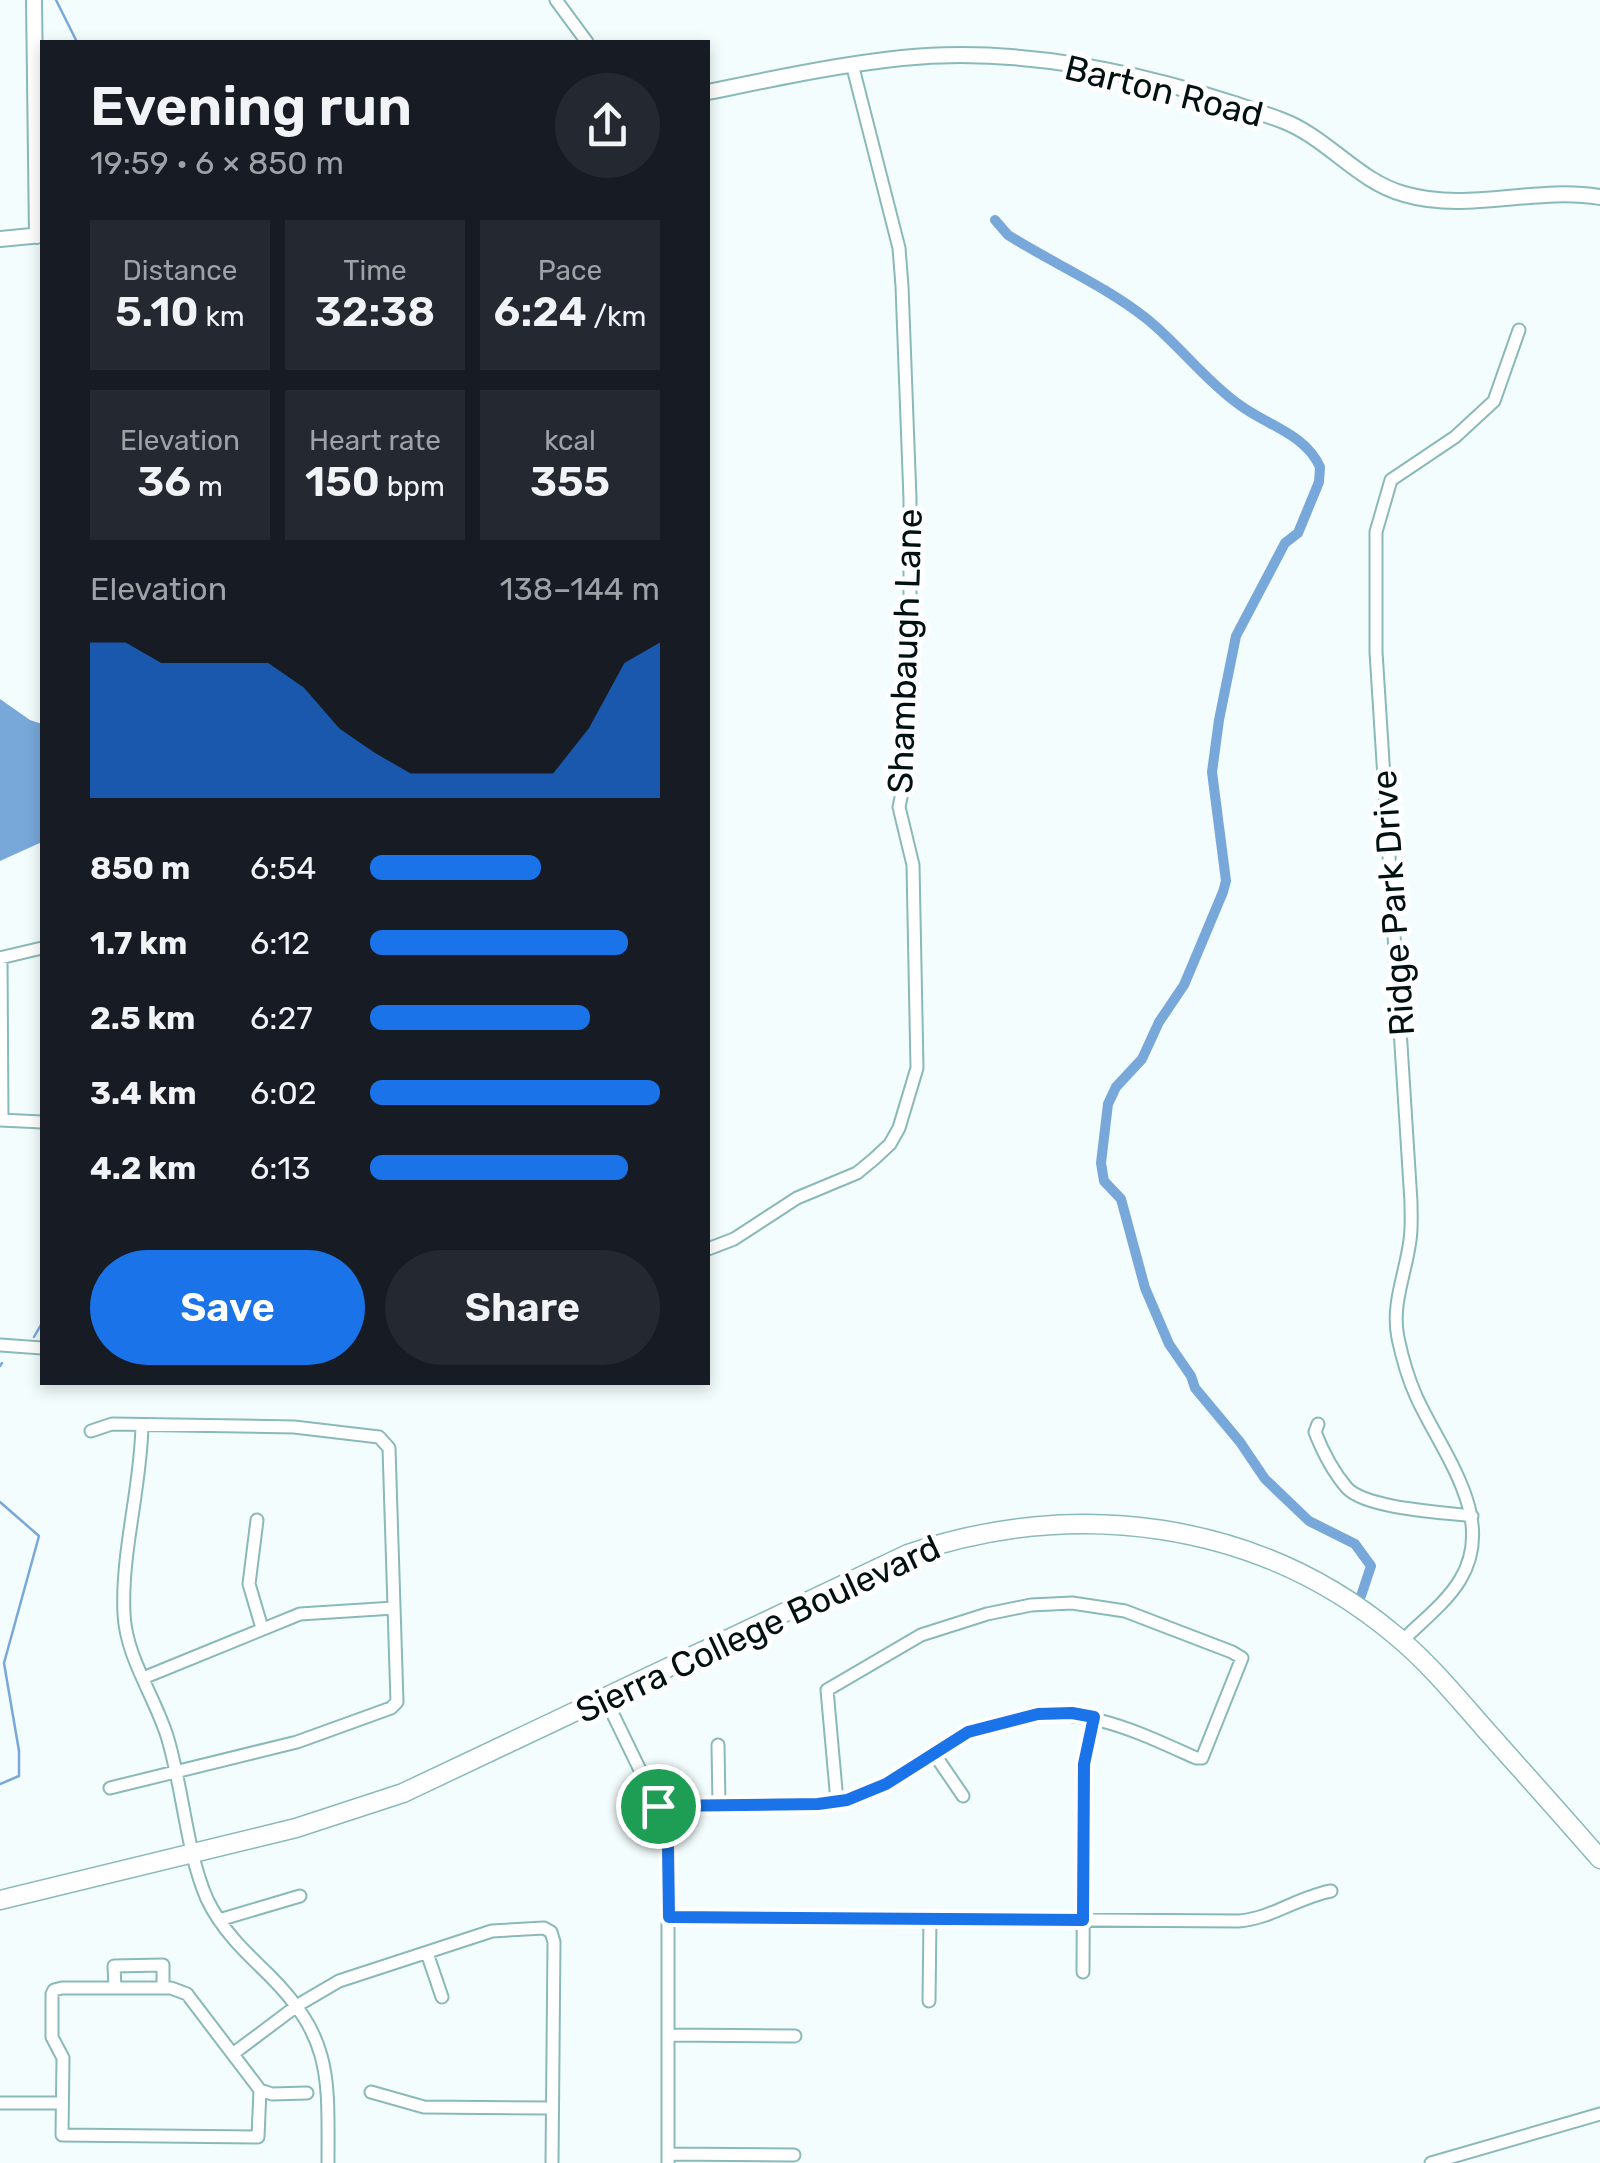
<!DOCTYPE html>
<html lang="en">
<head>
<meta charset="utf-8">
<style>
	:root { --surface:#171b24; --page:#242831; --text:#f1f3f6; --muted:#9ea1a6; --accent:#1a73e8 }
	body { margin:0; font-family:Rubik,sans-serif; background:var(--page); color:var(--text); height:100vh; display:flex; flex-direction:column; font-size:38px; white-space:nowrap }
	* { box-sizing:border-box; margin:0 }
	p { font-size:32px; color:var(--muted) }
	.icon { flex:none; width:55px; height:55px; fill:none; stroke:currentColor; stroke-width:2; stroke-linecap:round; stroke-linejoin:round }
	.map { position:relative; flex:1; overflow:hidden }
	.sheet { position:absolute; left:40px; top:40px; width:670px; height:1345px; display:flex; flex-direction:column; background:var(--surface); border-radius:0px; box-shadow:0 5px 15px #0003 }
	.sheet>* { flex:none }
	.pin { position:absolute; display:grid; place-items:center; width:85px; height:85px; color:#fff; margin:-42px; border:5px solid #fff; border-radius:50%; box-shadow:0 2px 10px #0007 }
	.round { display:grid; place-items:center; flex:none; width:105px; height:105px; border-radius:52px; background:var(--page) }
	.overview { display:flex; align-items:center; justify-content:space-between; height:170px; padding:0 50px }
	h1 { font-size:55px; font-weight:600; line-height:75px }
	.metrics { display:grid; grid-template-columns:repeat(3,1fr); gap:15px; height:170px; padding:10px 50px }
	.metrics div { display:grid; align-content:center; border-radius:0px; background:var(--page); text-align:center }
	.metrics b { font-size:42px; font-weight:600 }
	.metrics small { font-size:28px; font-weight:400 }
	.metrics p { font-size:28px }
	.chart { height:280px; padding:20px 50px }
	.chart p { display:flex; justify-content:space-between }
	.chart svg { width:100%; height:180px; margin-top:10px; fill:var(--accent); opacity:.7 }
	.cta { display:flex; gap:20px; margin-top:auto; padding:20px 50px }
	.cta a { flex:1; height:115px; border-radius:60px; background:var(--accent); color:#fff; font-size:40px; font-weight:600; line-height:115px; text-align:center }
	.cta a+a { background:var(--page); color:var(--text) }
	ul { padding:0 50px; list-style:none; font-size:32px }
	li { display:grid; grid-template-columns:160px 120px 1fr; align-items:center; height:75px }
	li i { height:25px; border-radius:12px; background:var(--accent) }
	.map>svg:first-child { display:block }
	.water { fill:#78a8d9 }
	.lines { fill:none; stroke-linecap:round; stroke-linejoin:round }
	.stream { stroke:#78a8d9; stroke-width:2.5 }
	.canal { stroke:#78a8d9; stroke-width:10 }
	.minor-casing { stroke:#8ab9b9; stroke-width:15 }
	.tertiary-casing { stroke:#8ab9b9; stroke-width:18 }
	.primary-casing { stroke:#8ab9b9; stroke-width:21 }
	.minor { stroke:#fff; stroke-width:11 }
	.tertiary { stroke:#fff; stroke-width:14 }
	.primary { stroke:#fff; stroke-width:18 }
	.route-casing { stroke:#fff; stroke-width:20 }
	.route { stroke:#1a73e8; stroke-width:12 }
	.labels { text-anchor:middle; stroke-width:10; stroke-linejoin:round; paint-order:stroke }
	.street-label { font-size:35px; fill:#011111; stroke:#fff }
</style>
</head>
<body>
<div class="map">
<svg width="1600" height="2163" viewBox="0 0 1600 2163">
	<rect width="100%" height="100%" fill="#f4fdfd"/>
	<!-- water -->
	<path class="water" d="M0,699L30,720L42,724V842L0,861Z"/>
	<g class="lines">
		<!-- stream -->
		<path class="stream" d="M56,0L77,42
			M34,1337L42,1323
			M0,1366L2,1363
			M0,1502L39,1536L4,1663L19,1751V1776L0,1784"/>
		<!-- canal -->
		<path class="canal" d="M995,220L1008,235C1054,264 1104,285 1147,319C1179,345 1204,379 1237,403C1265,425 1305,433 1320,467L1319,482L1298,533L1285,543L1236,636L1219,720L1212,772L1226,881L1223,892L1184,985L1159,1022L1142,1059L1116,1087L1108,1104L1101,1163L1104,1181L1121,1199L1145,1288L1169,1344L1191,1376L1195,1388L1240,1442L1265,1479L1309,1521L1355,1544L1371,1566L1361,1596"/>
		<defs>
			<path id="minor" d="M556,0L587,42
				M0,958L42,948
				M1,958L2,1120
				M0,1120L42,1122
				M708,1249L734,1239L797,1198L857,1173L874,1159L890,1144L899,1128L917,1068L913,865L899,807L905,778L910,626V499L902,286L899,248L852,64
				M0,1345L42,1348
				M1318,1424L1315,1432C1322,1450 1334,1473 1347,1488C1367,1509 1443,1512 1472,1516
				M142,1425C141,1488 121,1552 124,1614C126,1657 154,1695 167,1736C183,1787 186,1851 207,1899C221,1929 245,1952 269,1975C333,2039 328,2078 328,2163
				M91,1431L112,1424L294,1427L379,1437L389,1448L397,1702L391,1708L297,1742L110,1788
				M257,1520L249,1584L262,1628
				M1402,1641C1421,1622 1446,1603 1460,1580C1498,1518 1441,1452 1416,1396C1408,1378 1402,1357 1398,1338C1391,1304 1406,1273 1410,1240C1412,1227 1411,1214 1411,1202L1376,652V532L1391,480L1455,437L1494,401L1519,330
				M143,1678L300,1614L394,1608
				M605,1698L658,1807L668,1846V2163
				M718,1745L719,1805
				M933,1752L963,1796
				M658,1807L818,1804C868,1799 901,1773 942,1746C964,1732 987,1725 1013,1719C1083,1704 1133,1730 1196,1758H1202L1242,1658L1232,1652L1125,1611L1072,1603L1031,1605L987,1614L921,1635L827,1690L837,1801
				M669,1917L1239,1921C1273,1918 1298,1897 1331,1891
				M219,1920L300,1896
				M427,1953L442,1997
				M1083,1972L1084,1764L1094,1717
				M115,1988L114,1966L163,1965V1988
				M929,2001L930,1919
				M668,2035L795,2036
				M234,2053L298,2005L339,1981L492,1931L544,1928L551,1932L554,1942L552,2163
				M260,2090L258,2137L62,2135L63,2058L52,2037V1994L54,1990L62,1988H171L187,1994L260,2090L272,2094L307,2093
				M371,2092L424,2107L552,2108
				M0,2103H62
				M668,2154L794,2155
				M1431,2163L1600,2114"/>
			<path id="tertiary" d="M34,0L37,236
				M708,92C772,79 836,65 902,58C1029,45 1163,77 1281,120C1327,137 1357,181 1404,194C1468,213 1535,186 1600,197
				M0,239L42,235"/>
			<path id="primary" d="M0,1900L296,1828L403,1793L908,1554C1074,1497 1258,1520 1395,1635C1428,1662 1456,1696 1484,1728C1523,1772 1562,1815 1600,1859"/>
		</defs>
		<!-- minor casing -->
		<use href="#minor" class="minor-casing"/>
		<!-- tertiary casing -->
		<use href="#tertiary" class="tertiary-casing"/>
		<!-- primary casing -->
		<use href="#primary" class="primary-casing"/>
		<!-- minor -->
		<use href="#minor" class="minor"/>
		<!-- tertiary -->
		<use href="#tertiary" class="tertiary"/>
		<!-- primary -->
		<use href="#primary" class="primary"/>
	</g>
	<g class="lines">
		<defs>
			<path id="route" d="M1072,1713L1094,1717L1084,1764L1083,1920L669,1917L668,1846L658,1806L818,1804L847,1800L886,1784L968,1732L1038,1714Z"/>
		</defs>
		<!-- route casing -->
		<use href="#route" class="route-casing"/>
		<!-- route -->
		<use href="#route" class="route"/>
	</g>
	<g class="labels">
		<!-- street labels -->
		<g class="street-label">
			<text transform="translate(1164 91) rotate(14)" y="12">Barton Road</text>
			<text transform="translate(905 651) rotate(-88)" y="12">Shambaugh Lane</text>
			<text transform="translate(1393 903) rotate(-94)" y="12">Ridge Park Drive</text>
			<text transform="translate(758 1629) rotate(-25)" y="12">Sierra College Boulevard</text>
		</g>
	</g>
</svg>
<div class="pin" style="left:658px;top:1806px;background:#1e9e55"><svg class="icon" aria-label="arrive" viewBox="0 0 24 24"><path d="M6 21V4h12l-3 4 3 4H6"/></svg></div>
<section class="sheet">
<div class="overview"><div><h1>Evening run</h1><p>19:59 · 6 × 850 m</p></div><a class="round"><svg class="icon" aria-label="share" viewBox="0 0 24 24"><path d="M12 15V3M7 8l5-5 5 5M5 13v7h14v-7"/></svg></a></div>
<div class="metrics">
<div><p>Distance</p><b>5.10<small> km</small></b></div>
<div><p>Time</p><b>32:38</b></div>
<div><p>Pace</p><b>6:24<small> /km</small></b></div>
</div>
<div class="metrics">
<div><p>Elevation</p><b>36<small> m</small></b></div>
<div><p>Heart rate</p><b>150<small> bpm</small></b></div>
<div><p>kcal</p><b>355</b></div>
</div>
<div class="chart"><p><span>Elevation</span>138–144 m</p>
<svg viewBox="0 0 160 44" preserveAspectRatio="none"><path d="M0 44V6L10 6L20 11L30 11L40 11L50 11L60 17L70 27L80 33L90 38L100 38L110 38L120 38L130 38L140 27L150 11L160 6V44z"/></svg>
</div>
<ul>
<li><b>850 m</b>6:54<i style="width:59%"></i></li>
<li><b>1.7 km</b>6:12<i style="width:89%"></i></li>
<li><b>2.5 km</b>6:27<i style="width:76%"></i></li>
<li><b>3.4 km</b>6:02<i style="width:100%"></i></li>
<li><b>4.2 km</b>6:13<i style="width:89%"></i></li>
</ul>
<div class="cta"><a>Save</a><a>Share</a></div>
</section>
</div>
</body>
</html>
